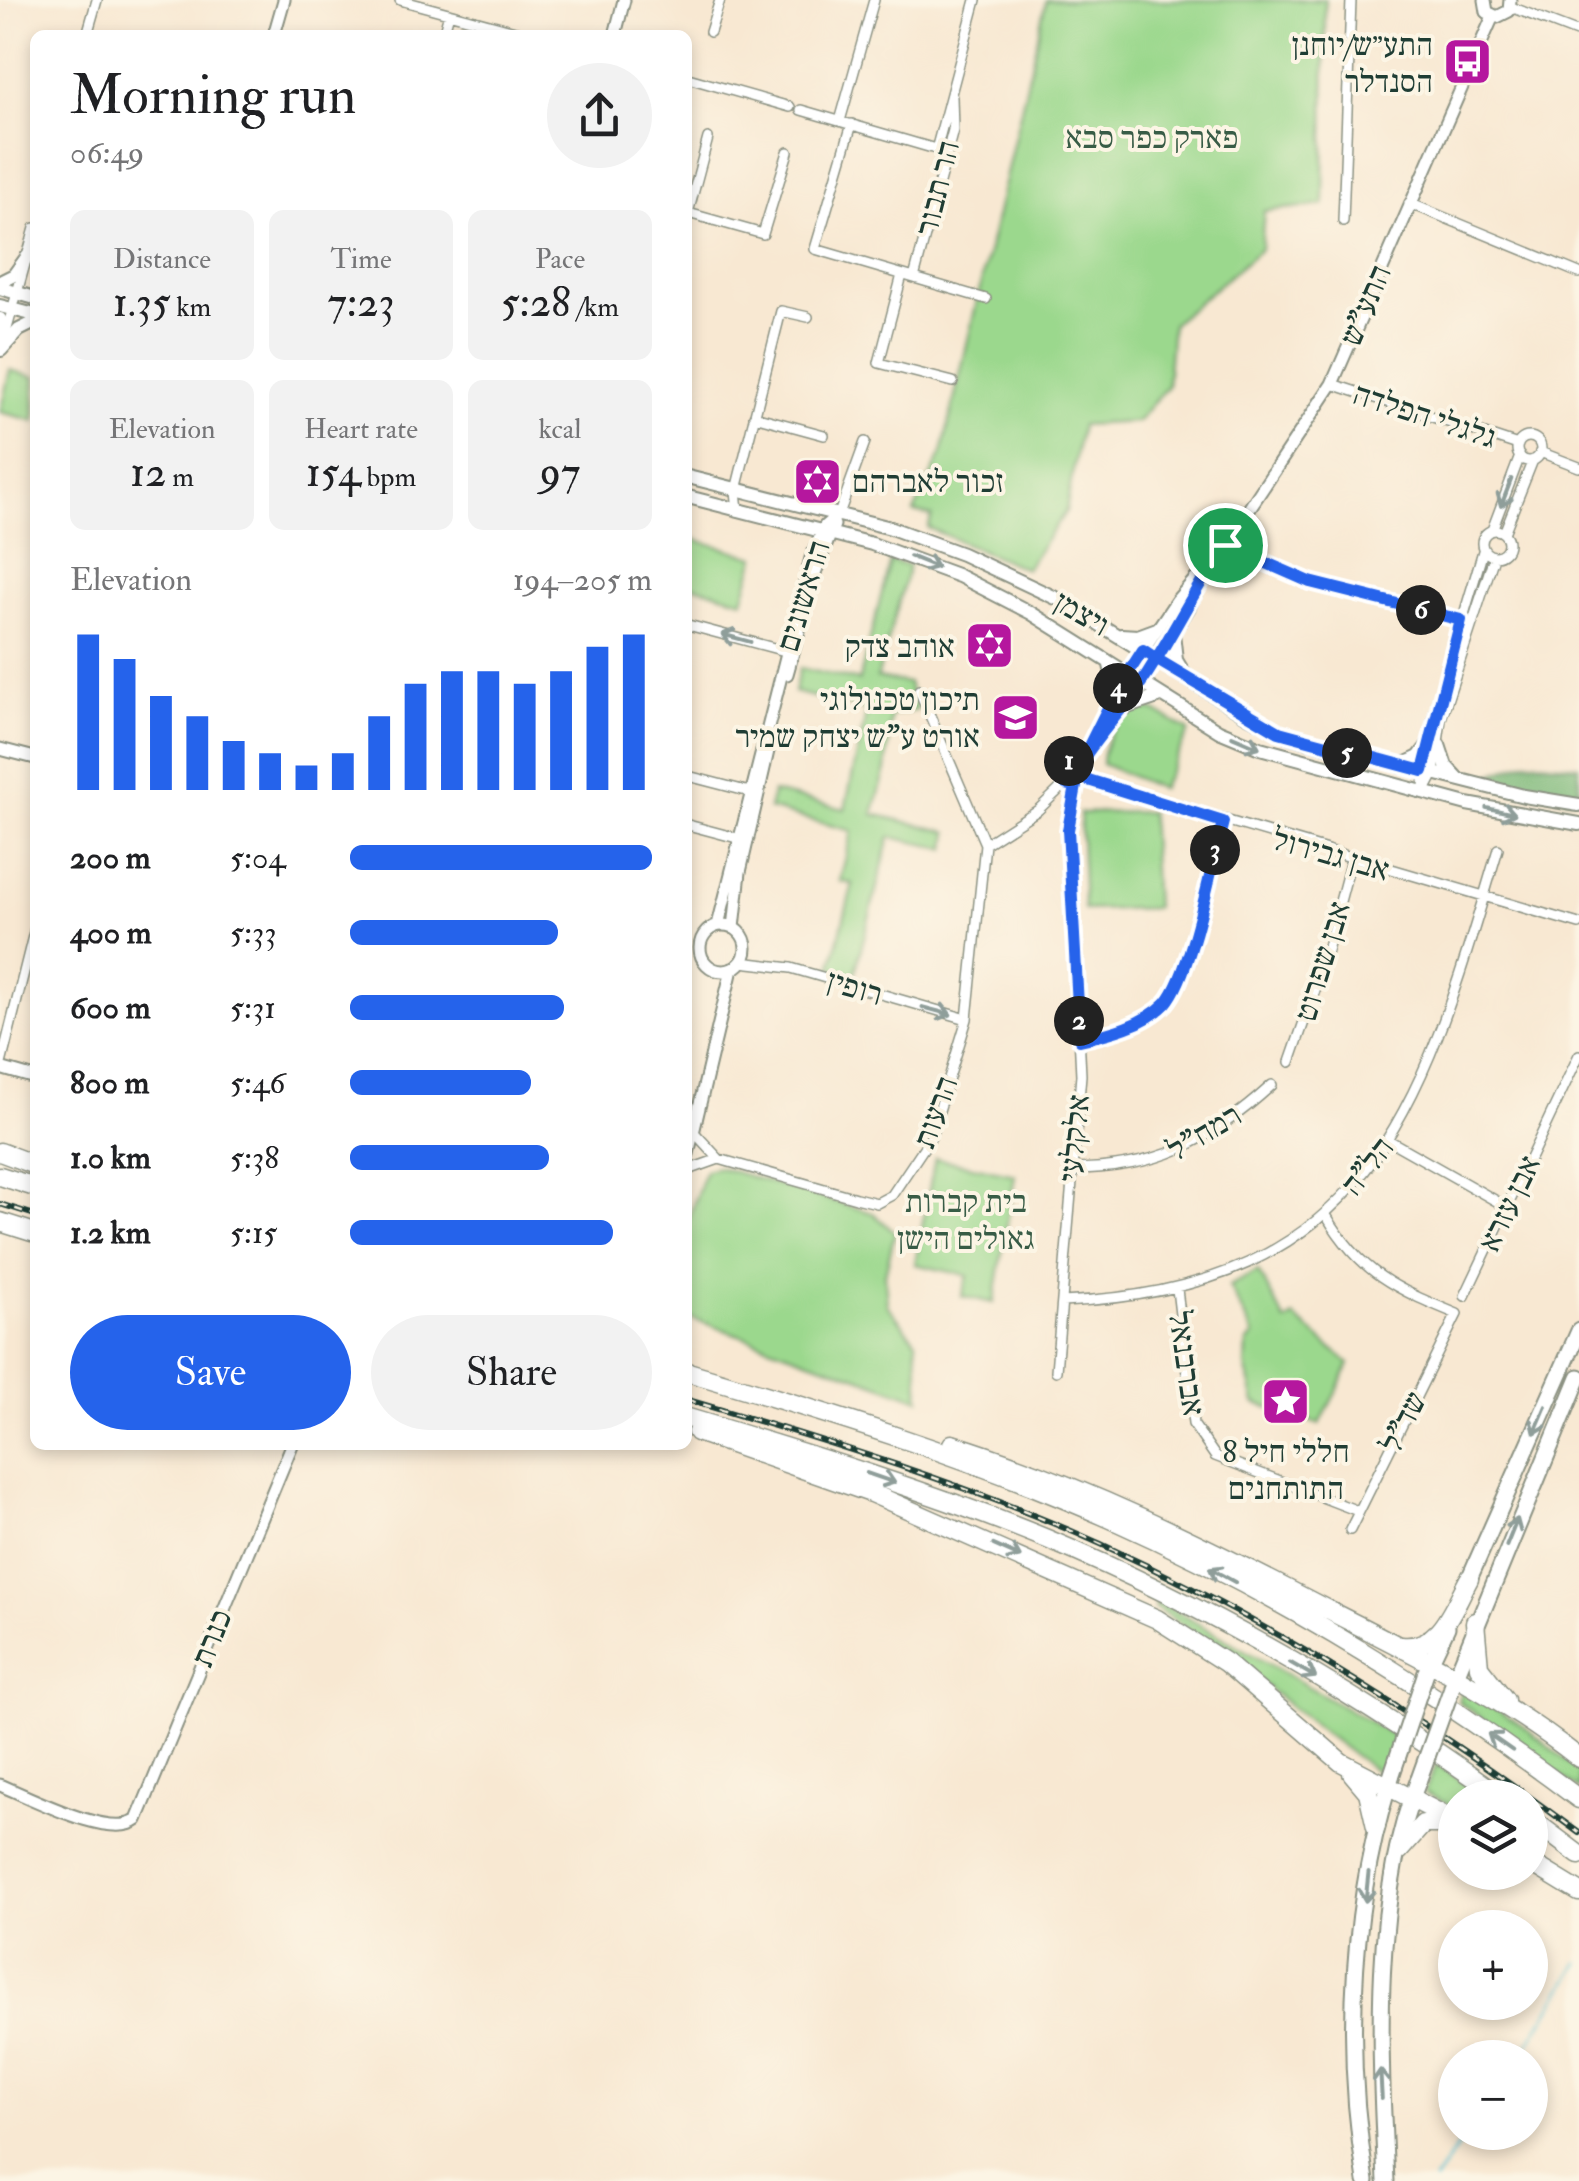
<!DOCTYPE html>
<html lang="en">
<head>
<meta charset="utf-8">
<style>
	:root { --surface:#fff; --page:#f2f2f2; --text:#202124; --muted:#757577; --accent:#2563eb }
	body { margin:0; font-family:"IM FELL Double Pica","Frank Ruhl Libre",serif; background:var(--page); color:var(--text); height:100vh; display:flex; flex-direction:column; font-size:38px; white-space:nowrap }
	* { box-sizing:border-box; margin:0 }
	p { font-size:32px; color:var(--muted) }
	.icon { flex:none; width:55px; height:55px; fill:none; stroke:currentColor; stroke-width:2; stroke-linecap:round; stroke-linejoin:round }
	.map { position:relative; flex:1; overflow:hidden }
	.drawer { position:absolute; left:30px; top:30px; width:662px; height:1420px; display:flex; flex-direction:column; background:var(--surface); border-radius:15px; box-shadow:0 5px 15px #0003 }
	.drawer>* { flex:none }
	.tools { position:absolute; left:1438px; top:1780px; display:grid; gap:20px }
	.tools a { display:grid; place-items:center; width:110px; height:110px; border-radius:50%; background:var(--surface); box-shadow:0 5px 15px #0003; font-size:50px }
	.pin { position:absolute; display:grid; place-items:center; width:85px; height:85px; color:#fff; margin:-42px; border:5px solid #fff; border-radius:50%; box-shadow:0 2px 10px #0007 }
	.km { position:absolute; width:50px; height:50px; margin:-25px; border-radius:50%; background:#222; color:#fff; font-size:28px; line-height:50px; text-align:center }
	.round { display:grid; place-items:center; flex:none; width:105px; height:105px; border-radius:52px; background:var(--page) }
	.headline { display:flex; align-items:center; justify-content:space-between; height:170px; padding:0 40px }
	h1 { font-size:55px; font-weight:600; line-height:75px }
	.figures { display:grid; grid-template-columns:repeat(3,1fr); gap:15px; height:170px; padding:10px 40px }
	.figures div { display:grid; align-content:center; border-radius:15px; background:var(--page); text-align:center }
	.figures b { font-size:42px; font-weight:600 }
	.figures small { font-size:28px; font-weight:400 }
	.figures p { font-size:28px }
	.chart { height:280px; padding:20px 40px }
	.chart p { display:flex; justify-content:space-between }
	.chart svg { width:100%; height:180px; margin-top:10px; stroke:var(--accent); stroke-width:6 }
	.action { display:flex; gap:20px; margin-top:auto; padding:20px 40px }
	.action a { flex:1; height:115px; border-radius:60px; background:var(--accent); color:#fff; font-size:40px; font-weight:600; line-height:115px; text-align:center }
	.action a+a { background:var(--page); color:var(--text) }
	ul { padding:0 40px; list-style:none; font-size:32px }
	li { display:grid; grid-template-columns:160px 120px 1fr; align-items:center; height:75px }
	li i { height:25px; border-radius:12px; background:var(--accent) }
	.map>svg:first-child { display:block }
	.green { fill:#9bd88d; stroke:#5d8a60; stroke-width:2.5 }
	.forest { fill:#7cb878; stroke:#4e7a56; stroke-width:2.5 }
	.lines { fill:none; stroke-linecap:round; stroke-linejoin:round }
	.stream { stroke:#5ac4d6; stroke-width:2.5 }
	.minor-casing { stroke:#8c9283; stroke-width:12 }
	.tertiary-casing { stroke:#8c9283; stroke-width:15 }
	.secondary-casing { stroke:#8c9283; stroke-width:16 }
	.trunk-casing { stroke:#8c9283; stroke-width:19 }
	.motorway-casing { stroke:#8c9283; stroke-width:21 }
	.minor { stroke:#fff; stroke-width:9 }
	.tertiary { stroke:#fff; stroke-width:11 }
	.secondary { stroke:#fff; stroke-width:12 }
	.trunk { stroke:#fff; stroke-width:15 }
	.motorway { stroke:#fff; stroke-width:18 }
	.rail-casing { stroke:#1f3d34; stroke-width:6 }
	.rail { stroke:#fcf5e5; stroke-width:2.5; stroke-dasharray:8; stroke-linecap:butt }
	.trunk-bridge-casing { stroke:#8c9283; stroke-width:19; stroke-linecap:butt }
	.trunk-bridge { stroke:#fff; stroke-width:15 }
	.oneway { stroke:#8f9e9a }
	.route-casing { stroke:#fff; stroke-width:20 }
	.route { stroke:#2563eb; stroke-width:12 }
	.labels { text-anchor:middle; stroke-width:8; stroke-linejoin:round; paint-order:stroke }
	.poi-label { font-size:32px; fill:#1f3d34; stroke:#fcf5e5; text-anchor:end }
	.park-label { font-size:32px; fill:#385c46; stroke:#fcf5e5 }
	.street-label { font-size:32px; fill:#1f3d34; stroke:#fcf5e5 }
</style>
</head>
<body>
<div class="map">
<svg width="1579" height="2181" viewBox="0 0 1579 2181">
	<rect width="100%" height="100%" fill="#fcf5e5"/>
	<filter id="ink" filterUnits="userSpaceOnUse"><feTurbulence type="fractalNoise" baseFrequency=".01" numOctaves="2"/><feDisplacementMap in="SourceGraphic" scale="20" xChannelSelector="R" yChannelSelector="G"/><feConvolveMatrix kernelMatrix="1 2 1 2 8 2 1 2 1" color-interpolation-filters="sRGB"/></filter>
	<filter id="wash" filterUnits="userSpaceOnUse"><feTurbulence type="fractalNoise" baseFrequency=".0048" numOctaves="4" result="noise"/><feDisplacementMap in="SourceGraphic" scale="40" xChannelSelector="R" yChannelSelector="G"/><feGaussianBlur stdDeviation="2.25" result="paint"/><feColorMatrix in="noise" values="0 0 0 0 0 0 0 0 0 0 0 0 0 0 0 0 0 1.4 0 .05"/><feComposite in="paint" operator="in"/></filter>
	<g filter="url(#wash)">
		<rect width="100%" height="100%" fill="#f8e8d2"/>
		<!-- green -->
		<path class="green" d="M1046,0H1325L1324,205L1264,211L1261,249L1172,324L1167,386L1137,422L1081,425L1066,511L1026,569L928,528L932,516L914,512L942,453Z
			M10,370L35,377V421L0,412Z
			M693,539L756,557L743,600L688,584V552Z
			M890,561L909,566L877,678L908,683L917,710L891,715L886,770L873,814L949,832L947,849L890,837L854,976L831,968L853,884L840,881L852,831L769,809L773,792L845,809L867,710L794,692L800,668L859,681Z
			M1136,708L1155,711L1189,731L1161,789L1102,764C1102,743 1117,718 1136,708Z
			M1150,812L1155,908L1084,910L1080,813Z
			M935,1158L1015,1175L994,1303L962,1296L968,1276L915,1264Z
			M718,1167L873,1213L895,1232L885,1274L887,1305L916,1341L920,1399L688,1317V1220L705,1170Z
			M1258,1271L1286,1322L1294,1317L1350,1364L1320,1424L1255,1403L1246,1366L1247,1343L1254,1336L1229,1286Z
			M1158,1601L1395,1736L1382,1775C1302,1722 1239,1657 1154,1607Z
			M1464,1688L1523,1726L1579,1771V1790L1458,1701Z
			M1437,1764L1485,1797L1455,1798V1808L1424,1792Z"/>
		<!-- forest -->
		<path class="forest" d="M1527,761L1579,766V792L1569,799L1524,790L1489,775Z"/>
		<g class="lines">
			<!-- stream -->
			<path class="stream" d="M1520,2058L1579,1962
				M1434,2181L1468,2132"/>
		</g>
	</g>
	<g filter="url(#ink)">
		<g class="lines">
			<defs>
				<path id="minor" d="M400,0L530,35
					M1511,7L1579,33
					M710,32L720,0
					M87,35L97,0
					M443,35L449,13
					M688,78L790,107
					M801,110L939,150
					M840,121L874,0
					M852,124L815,249L986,299
					M936,150L976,0
					M1409,203L1579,273
					M688,213L763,234L788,152
					M688,213L708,138
					M1343,221L1351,0
					M902,275L879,363L953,382
					M914,278L953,130L952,97
					M5,336L35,228
					M1332,384L1518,445
					M754,416L824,435
					M1517 449a12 12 0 1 1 24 0a12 12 0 1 1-24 0Z
					M1540,452L1579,467
					M738,511L736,490L781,311L808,317
					M839,514L865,442
					M1482 543a13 13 0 1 1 26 0a13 13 0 1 1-26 0Z
					M1492,530L1520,456
					M1504,533L1533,460
					M1225,545L1310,582L1471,623
					M688,625L785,651
					M919,690L985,844
					M1103,729L1141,683
					M1081,762L1127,674
					M688,776L750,792
					M1085,779L1579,924
					M1066,783L1063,766L1072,760L1081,762
					M1425,791L1434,774L1441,719L1494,557
					M1423,793L1433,718L1483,551
					M688,825L737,838
					M741,962L791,968L967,1019
					M1080,1040C1108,1034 1145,1025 1166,1003C1191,974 1212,863 1223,822
					M1290,1062L1321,973L1351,860
					M0,1068L35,928
					M693,1131L719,1159L856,1198L877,1203L892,1195L931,1137L967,1019L985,844L1038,810L1066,783
					M1390,1141L1507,1207
					M1070,1169C1157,1169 1208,1143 1272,1085
					M688,1170L719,1159
					M1326,1215C1360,1273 1396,1289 1457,1314L1350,1530
					M1177,1289L1193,1424L1215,1456L1358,1511
					M1465,1296L1579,1055
					M1062,1302C1373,1289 1422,1105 1498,849
					M1056,1371L1081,1075L1069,829L1076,786"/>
				<path id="tertiary" d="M1485,0L1487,12L1497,17L1509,11L1510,0
					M274,35L284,0
					M615,35L624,0
					M813,578L834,525
					M787,674L802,620
					M1127,674L1177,600L1225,545L1332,384L1493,16
					M1141,683L1189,608L1204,575
					M0,749L35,758
					M718,925L811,558L825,526L839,514
					M700 948a23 23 0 1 1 46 0a23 23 0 1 1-46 0Z
					M734,928L740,872L768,751
					M0,1068L35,1078
					M688,1154L732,969
					M0,1785C30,1797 111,1840 137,1820L292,1445"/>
				<path id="secondary" d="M0,282L14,275L27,257
					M0,288L35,298
					M0,306L35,315
					M0,319L4,339
					M1,350L19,330L35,322
					M688,477L891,528L962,554L1060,600L1246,715L1291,737L1524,796L1579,805
					M688,497L872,544L959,576L1031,613L1219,731L1260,748L1467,804L1579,824
					M1173,633L1176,660L1185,675
					M1121,635L1138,636L1157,629
					M1110,665L1116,692
					M1122,709L1161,696
					M1439,745L1446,766L1458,779
					M1400,766L1419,757L1429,744"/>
				<path id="trunk" d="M1465,1588L1579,1331
					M1425,1674L1447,1627
					M1452,1686L1579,1377
					M1366,2181C1343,2043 1351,1891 1397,1759
					M1386,2181C1380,2058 1371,1894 1419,1779"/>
				<path id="motorway" d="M0,1152L35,1165
					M0,1176L35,1187
					M0,1222L35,1233
					M688,1372C831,1414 974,1458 1111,1519C1277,1593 1434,1690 1579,1799
					M688,1418C809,1454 930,1491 1047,1539C1208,1606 1362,1697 1503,1798
					M697,1432L871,1493L1157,1619L1226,1663L1341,1762L1455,1821
					M952,1444C1082,1485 1201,1544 1322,1607C1411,1652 1501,1696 1579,1758
					M1475,1622L1479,1667L1505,1700
					M1401,1646C1440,1651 1453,1608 1469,1579
					M1352,1773L1368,1792L1376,1827
					M1530,1818L1579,1855
					M1399,1851L1423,1824H1455
					M1530,1862L1579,1892"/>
			</defs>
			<!-- minor casing -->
			<use href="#minor" class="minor-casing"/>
			<!-- tertiary casing -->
			<use href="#tertiary" class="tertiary-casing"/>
			<!-- secondary casing -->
			<use href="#secondary" class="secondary-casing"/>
			<!-- trunk casing -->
			<use href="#trunk" class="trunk-casing"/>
			<!-- motorway casing -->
			<use href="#motorway" class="motorway-casing"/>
			<!-- minor -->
			<use href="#minor" class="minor"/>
			<!-- tertiary -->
			<use href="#tertiary" class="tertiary"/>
			<!-- secondary -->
			<use href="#secondary" class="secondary"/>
			<!-- trunk -->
			<use href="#trunk" class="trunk"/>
			<!-- motorway -->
			<use href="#motorway" class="motorway"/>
			<defs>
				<path id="rail" d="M0,1204L35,1215
					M688,1400C827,1441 968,1484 1101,1544C1271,1622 1430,1722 1579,1833"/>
			</defs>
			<!-- rail casing -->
			<use href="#rail" class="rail-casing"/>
			<!-- rail -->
			<use href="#rail" class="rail"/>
			<defs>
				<path id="trunk-bridge" d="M1397,1759L1425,1675
					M1419,1779L1451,1690"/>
			</defs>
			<!-- trunk-bridge casing -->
			<use href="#trunk-bridge" class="trunk-bridge-casing"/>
			<!-- trunk-bridge -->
			<use href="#trunk-bridge" class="trunk-bridge"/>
		</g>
		<!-- one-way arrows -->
		<defs><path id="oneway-shaft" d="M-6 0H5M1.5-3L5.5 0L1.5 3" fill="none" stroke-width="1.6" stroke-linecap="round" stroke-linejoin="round" transform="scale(2.5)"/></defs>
		<g class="oneway">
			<use href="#oneway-shaft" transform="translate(1506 493) rotate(111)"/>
			<use href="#oneway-shaft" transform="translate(924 562) rotate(22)"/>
			<use href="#oneway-shaft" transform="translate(736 638) rotate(-165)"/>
			<use href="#oneway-shaft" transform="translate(1246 742) rotate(23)"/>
			<use href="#oneway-shaft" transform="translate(1501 811) rotate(12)"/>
			<use href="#oneway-shaft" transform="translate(937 1011) rotate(15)"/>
			<use href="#oneway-shaft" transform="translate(1540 1420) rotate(113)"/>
			<use href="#oneway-shaft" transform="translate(881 1478) rotate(19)"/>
			<use href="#oneway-shaft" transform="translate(1512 1532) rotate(-68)"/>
			<use href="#oneway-shaft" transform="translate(1007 1551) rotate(24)"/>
			<use href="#oneway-shaft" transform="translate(1222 1575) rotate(-151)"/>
			<use href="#oneway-shaft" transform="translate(1303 1670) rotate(30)"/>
			<use href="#oneway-shaft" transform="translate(1500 1742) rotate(-145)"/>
			<use href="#oneway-shaft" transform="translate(1367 1887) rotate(96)"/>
			<use href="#oneway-shaft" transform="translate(1381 2084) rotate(-93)"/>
		</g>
	</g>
	<g class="lines" filter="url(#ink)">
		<defs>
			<path id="route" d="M1225,545C1196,586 1175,631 1147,674C1127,705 1101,730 1081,762H1068L1061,770L1066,784L1076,786L1068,830L1080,1040C1108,1034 1145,1025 1166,1003C1191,975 1212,863 1223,822L1085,779L1081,762L1116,692L1143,650L1161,662L1279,732L1423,771L1461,620L1310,582L1225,545"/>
		</defs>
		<!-- route casing -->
		<use href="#route" class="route-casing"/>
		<!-- route -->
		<use href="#route" class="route"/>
	</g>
	<!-- icons -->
	<defs>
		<symbol id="bus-square" viewBox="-11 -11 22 22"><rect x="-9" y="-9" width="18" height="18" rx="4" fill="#b5179e" stroke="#fcf5e5"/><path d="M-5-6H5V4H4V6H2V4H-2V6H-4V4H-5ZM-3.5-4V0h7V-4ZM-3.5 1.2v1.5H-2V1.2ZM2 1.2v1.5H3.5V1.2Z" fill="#fff"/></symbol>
		<symbol id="synagogue-square" viewBox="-11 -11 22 22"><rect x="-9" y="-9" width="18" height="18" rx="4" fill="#b5179e" stroke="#fcf5e5"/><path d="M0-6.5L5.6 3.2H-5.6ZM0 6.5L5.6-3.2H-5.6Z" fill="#fff"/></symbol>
		<symbol id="school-square" viewBox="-11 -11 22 22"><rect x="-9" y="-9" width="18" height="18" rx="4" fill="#b5179e" stroke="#fcf5e5"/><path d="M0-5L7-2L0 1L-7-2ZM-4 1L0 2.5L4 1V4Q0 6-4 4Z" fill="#fff"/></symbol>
		<symbol id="sight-square" viewBox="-11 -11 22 22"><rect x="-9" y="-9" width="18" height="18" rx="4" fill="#b5179e" stroke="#fcf5e5"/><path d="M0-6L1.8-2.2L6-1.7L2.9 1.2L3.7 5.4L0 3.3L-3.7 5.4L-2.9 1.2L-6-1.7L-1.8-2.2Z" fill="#fff"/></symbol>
	</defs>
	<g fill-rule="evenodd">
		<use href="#bus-square" x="1440" y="34" width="55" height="55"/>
		<use href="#synagogue-square" x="790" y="454" width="55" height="55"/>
		<use href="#synagogue-square" x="962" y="618" width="55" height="55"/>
		<use href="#school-square" x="988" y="690" width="55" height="55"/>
		<use href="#sight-square" x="1258" y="1374" width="55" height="55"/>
	</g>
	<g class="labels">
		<!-- poi labels -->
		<g class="poi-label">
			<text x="1433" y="55">התע״ש/יוחנן<tspan x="1433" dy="37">הסנדלר</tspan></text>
			<text x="852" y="492" text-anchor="start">זכור לאברהם</text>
			<text x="955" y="657">אוהב צדק</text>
			<text x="980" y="710">תיכון טכנולוגי<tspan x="980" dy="37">אורט ע"ש יצחק שמיר</tspan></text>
			<text x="1286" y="1462" text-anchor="middle">8 חללי חיל<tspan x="1286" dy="37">התותחנים</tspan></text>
		</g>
		<!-- park labels -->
		<g class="park-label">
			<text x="1152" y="148">פארק כפר סבא</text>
			<text x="966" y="1212">בית קברות<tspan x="966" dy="37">גאולים הישן</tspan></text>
		</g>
		<!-- street labels -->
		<g class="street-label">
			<text transform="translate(937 188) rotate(-76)" y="11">הר תבור</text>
			<text transform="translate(1365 305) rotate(-67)" y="11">התע"ש</text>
			<text transform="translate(1425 415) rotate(18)" y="11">גלגלי הפלדה</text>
			<text transform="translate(803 596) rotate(-73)" y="11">הראשונים</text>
			<text transform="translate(1082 613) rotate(30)" y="11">ויצמן</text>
			<text transform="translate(1331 854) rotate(16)" y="11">אבן גבירול</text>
			<text transform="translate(1322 961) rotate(-73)" y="11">אבן שפרוט</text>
			<text transform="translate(855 987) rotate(16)" y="11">רופין</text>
			<text transform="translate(935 1112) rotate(-70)" y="11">הרעות</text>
			<text transform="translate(1204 1132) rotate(-31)" y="11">רמח"ל</text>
			<text transform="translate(1074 1138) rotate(-84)" y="11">אלקלעי</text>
			<text transform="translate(1367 1166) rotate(-52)" y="11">הל"ה</text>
			<text transform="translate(1509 1203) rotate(-64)" y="11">אבן עזרא</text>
			<text transform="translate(1187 1363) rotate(82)" y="11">אברבנאל</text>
			<text transform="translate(1403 1422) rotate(-63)" y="11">שד"ל</text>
			<text transform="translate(211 1638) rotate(-68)" y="11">כנרת</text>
		</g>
	</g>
</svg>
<div class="tools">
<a><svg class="icon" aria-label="layers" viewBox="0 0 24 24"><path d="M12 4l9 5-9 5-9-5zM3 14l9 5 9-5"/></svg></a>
<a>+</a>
<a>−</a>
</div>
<div class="pin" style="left:1225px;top:545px;background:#1e9e55"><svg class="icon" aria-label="arrive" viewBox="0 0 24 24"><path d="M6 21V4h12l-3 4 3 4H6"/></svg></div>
<b class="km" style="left:1069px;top:761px">1</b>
<b class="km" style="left:1079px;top:1021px">2</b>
<b class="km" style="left:1215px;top:850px">3</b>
<b class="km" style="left:1118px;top:688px">4</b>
<b class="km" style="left:1347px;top:753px">5</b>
<b class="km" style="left:1421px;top:610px">6</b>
<section class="drawer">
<div class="headline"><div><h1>Morning run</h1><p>06:49</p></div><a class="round"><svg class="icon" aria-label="share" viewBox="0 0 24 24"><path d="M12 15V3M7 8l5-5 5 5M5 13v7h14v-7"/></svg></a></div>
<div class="figures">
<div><p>Distance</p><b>1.35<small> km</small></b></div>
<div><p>Time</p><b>7:23</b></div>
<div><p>Pace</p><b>5:28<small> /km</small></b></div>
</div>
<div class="figures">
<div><p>Elevation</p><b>12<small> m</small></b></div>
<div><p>Heart rate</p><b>154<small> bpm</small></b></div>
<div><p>kcal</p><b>97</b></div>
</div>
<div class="chart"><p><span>Elevation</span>194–205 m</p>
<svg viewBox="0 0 160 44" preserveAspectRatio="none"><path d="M5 44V6M15 44V12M25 44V21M35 44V26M45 44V32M55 44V35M65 44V38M75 44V35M85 44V26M95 44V18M105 44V15M115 44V15M125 44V18M135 44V15M145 44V9M155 44V6"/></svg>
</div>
<ul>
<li><b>200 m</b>5:04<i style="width:100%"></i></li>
<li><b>400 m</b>5:33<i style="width:69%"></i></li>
<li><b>600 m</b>5:31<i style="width:71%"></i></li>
<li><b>800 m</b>5:46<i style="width:60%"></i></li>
<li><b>1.0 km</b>5:38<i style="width:66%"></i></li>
<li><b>1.2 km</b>5:15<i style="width:87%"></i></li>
</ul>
<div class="action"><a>Save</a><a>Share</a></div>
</section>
</div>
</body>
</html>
